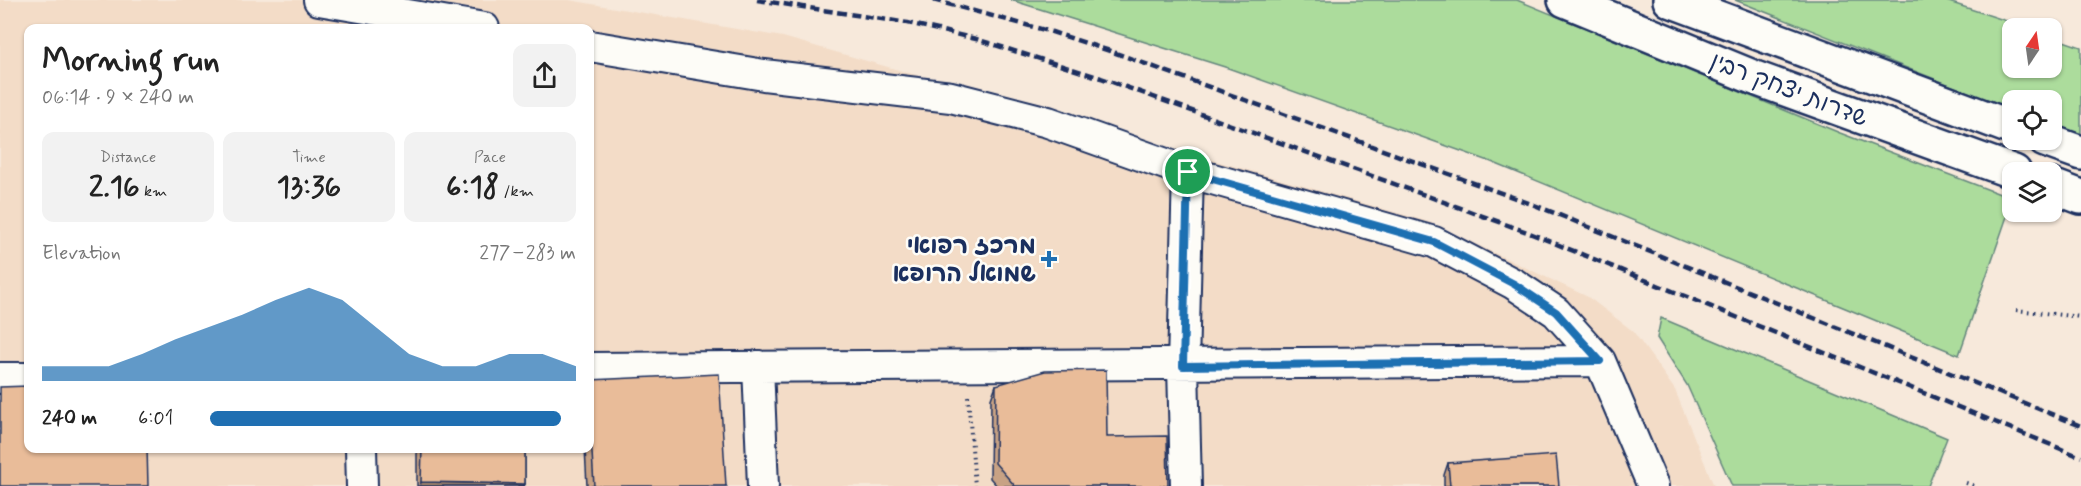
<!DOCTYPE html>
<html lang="en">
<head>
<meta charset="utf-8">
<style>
	:root { --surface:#fff; --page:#f2f2f2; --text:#222; --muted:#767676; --accent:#1f6fb2 }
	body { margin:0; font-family:Mynerve,"Playpen Sans Hebrew",sans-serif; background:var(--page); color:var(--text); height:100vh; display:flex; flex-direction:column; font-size:22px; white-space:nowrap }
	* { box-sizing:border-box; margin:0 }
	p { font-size:20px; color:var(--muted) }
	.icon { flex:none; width:33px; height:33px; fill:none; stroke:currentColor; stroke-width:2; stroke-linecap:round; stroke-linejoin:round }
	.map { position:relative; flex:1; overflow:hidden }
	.drawer { position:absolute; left:24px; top:24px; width:570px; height:429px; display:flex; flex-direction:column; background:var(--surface); border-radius:12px; box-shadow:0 2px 4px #0004 }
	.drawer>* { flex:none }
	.needle { width:39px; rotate:13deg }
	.controls { position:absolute; left:2002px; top:18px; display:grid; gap:12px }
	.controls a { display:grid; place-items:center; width:60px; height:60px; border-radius:12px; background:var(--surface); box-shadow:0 2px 4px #0004; font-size:30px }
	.pin { position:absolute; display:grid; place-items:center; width:51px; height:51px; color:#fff; margin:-26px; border:3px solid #fff; border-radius:50%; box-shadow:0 2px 6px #0007 }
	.round { display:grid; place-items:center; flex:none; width:63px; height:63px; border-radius:12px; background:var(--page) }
	.headline { display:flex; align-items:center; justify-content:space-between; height:102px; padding:0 18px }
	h1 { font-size:33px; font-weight:700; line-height:45px }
	.metrics { display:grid; grid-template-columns:repeat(3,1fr); gap:9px; height:102px; padding:6px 18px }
	.metrics div { display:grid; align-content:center; border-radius:12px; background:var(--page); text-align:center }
	.metrics b { font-size:30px; font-weight:700 }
	.metrics small { font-size:16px; font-weight:400 }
	.metrics p { font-size:16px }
	.chart { height:168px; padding:12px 18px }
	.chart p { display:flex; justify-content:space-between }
	.chart svg { width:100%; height:108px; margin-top:6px; fill:var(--accent); opacity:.7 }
	ul { padding:0 18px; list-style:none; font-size:20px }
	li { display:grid; grid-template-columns:96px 72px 1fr; align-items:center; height:45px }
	li i { height:15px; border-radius:8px; background:var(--accent) }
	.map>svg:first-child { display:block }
	.built { fill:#f3dcc7; fill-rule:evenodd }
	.green { fill:#acdc9c; stroke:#64867d; stroke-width:1.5 }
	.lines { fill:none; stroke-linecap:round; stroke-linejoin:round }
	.street-casing { stroke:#1b2f5e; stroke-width:34 }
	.secondary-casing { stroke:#1b2f5e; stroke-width:38 }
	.path { stroke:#1b2f5e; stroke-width:4; stroke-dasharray:1.5 4.5; stroke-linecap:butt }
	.street { stroke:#fdfcf7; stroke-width:30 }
	.secondary { stroke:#fdfcf7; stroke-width:33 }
	.rail { stroke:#1b2f5e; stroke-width:4.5; stroke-dasharray:9 4.5; stroke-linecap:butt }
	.wall { fill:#c8a284; stroke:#1b2f5e; stroke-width:1.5 }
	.shaded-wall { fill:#a3846b; stroke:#1b2f5e; stroke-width:1.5 }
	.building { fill:#e9bc99; stroke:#1b2f5e; stroke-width:1.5 }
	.route-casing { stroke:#fff; stroke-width:12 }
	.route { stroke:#1f6fb2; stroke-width:8 }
	.poi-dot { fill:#1f6fb2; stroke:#fdfcf7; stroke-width:2 }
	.labels { text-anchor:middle; stroke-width:5; stroke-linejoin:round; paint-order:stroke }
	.street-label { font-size:24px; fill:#1b2f5e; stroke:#fdfcf7 }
	.poi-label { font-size:24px; font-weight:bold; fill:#1b2f5e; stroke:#fdfcf7; text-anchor:end }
</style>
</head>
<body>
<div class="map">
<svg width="2081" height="486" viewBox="0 0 2081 486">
	<rect width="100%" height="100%" fill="#f7e9db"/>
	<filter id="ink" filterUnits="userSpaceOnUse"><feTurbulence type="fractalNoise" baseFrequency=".0167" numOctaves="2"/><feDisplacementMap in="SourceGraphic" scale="12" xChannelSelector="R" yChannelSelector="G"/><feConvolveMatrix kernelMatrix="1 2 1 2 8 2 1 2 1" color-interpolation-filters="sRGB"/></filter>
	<g filter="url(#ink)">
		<!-- built -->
		<path class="built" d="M0,0H569L783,37L1429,222L1588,297L1633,331L1675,390L1714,486H0ZM28,28H590V448H28Z"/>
		<!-- green -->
		<path class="green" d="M1011,0H1517L1840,133L2013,199L1959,355L1489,161L1228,68Z
			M1735,0H1943L2028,28H2013V68H2052V37L2081,47V137L2052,126V100H2013V110Z
			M1661,318L1947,438L1928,486H1732L1687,385L1657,338Z"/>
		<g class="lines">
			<defs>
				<path id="street" d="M319,0L484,28
					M590,46L764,75L951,97L1048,122L1188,172L1434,242L1514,284L1556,312L1600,361L1653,486
					M758,366L763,486
					M590,368L1600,361
					M0,378H28
					M361,448L362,486
					M1186,486L1183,366L1188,172"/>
				<path id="secondary" d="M1565,0L1755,78L2014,172
					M1670,0L2013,128
					M2045,140L2081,153
					M2052,186L2081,197"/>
			</defs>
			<!-- street casing -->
			<use href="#street" class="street-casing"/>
			<!-- secondary casing -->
			<use href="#secondary" class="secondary-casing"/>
			<!-- path -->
			<path class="path" d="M2016,310L2081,317
				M968,396L975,486
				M1966,483L1975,486"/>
			<!-- street -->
			<use href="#street" class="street"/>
			<!-- secondary -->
			<use href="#secondary" class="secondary"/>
			<!-- rail -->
			<path class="rail" d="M757,0L908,23L976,39L1101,78L1527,232L2081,457
				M933,0L1052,32L1110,51L1537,206L2081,426"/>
		</g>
		<!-- wall -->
		<path class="wall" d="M590,380L726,486H587L585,448H590Z
			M996,385L1107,437L1168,486H997L990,478L991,399Z
			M417,448H525V484L524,486H417Z
			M1448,463L1559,486H1444V475Z"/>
		<!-- shaded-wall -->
		<path class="shaded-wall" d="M421,482L525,484L524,486H420Z"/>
		<!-- building -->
		<path class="building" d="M1106,370L1107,437L1167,436L1168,486H1015L995,463L996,385L1045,371Z
			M719,374L726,486H594L590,418V380Z
			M28,386V448H147L148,486H0V387Z
			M422,448H525V484L421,482Z
			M1556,455L1559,486H1450L1448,463Z"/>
	</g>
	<g class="lines" filter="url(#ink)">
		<defs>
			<path id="route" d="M1188,172L1434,242L1514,284L1556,312L1600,361L1183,366Z"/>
		</defs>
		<!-- route casing -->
		<use href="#route" class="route-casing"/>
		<!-- route -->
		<use href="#route" class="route"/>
	</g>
	<!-- markers -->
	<path class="poi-dot" d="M1046 250h6v6h6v6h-6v6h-6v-6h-6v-6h6z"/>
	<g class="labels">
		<!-- street labels -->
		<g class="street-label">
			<text transform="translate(1789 89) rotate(21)" y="8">שדרות יצחק רבין</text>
		</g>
		<!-- poi labels -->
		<g class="poi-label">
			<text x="1036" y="253">מרכז רפואי<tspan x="1036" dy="28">שמואל הרופא</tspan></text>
		</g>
	</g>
</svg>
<div class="controls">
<a><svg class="needle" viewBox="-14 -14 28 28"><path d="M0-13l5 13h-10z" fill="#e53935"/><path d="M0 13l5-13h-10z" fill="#767676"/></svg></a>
<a><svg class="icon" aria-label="locate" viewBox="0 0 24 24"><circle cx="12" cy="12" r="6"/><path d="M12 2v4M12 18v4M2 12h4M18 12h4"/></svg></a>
<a><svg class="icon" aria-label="layers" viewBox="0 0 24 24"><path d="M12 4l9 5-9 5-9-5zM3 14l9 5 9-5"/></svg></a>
</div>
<div class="pin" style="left:1188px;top:172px;background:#1e9e55"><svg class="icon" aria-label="arrive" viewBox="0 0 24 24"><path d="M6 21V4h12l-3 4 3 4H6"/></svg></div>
<section class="drawer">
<div class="headline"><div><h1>Morning run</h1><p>06:14 · 9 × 240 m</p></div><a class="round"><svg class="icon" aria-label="share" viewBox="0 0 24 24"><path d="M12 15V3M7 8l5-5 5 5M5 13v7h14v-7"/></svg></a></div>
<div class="metrics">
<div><p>Distance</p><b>2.16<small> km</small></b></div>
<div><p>Time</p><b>13:36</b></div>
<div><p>Pace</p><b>6:18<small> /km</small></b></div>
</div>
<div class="chart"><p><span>Elevation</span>277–283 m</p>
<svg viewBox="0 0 160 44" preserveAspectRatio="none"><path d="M0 44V38L10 38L20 38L30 33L40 27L50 22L60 17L70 11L80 6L90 11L100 22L110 33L120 38L130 38L140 33L150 33L160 38V44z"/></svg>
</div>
<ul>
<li><b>240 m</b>6:01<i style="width:96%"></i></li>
</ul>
</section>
</div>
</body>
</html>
